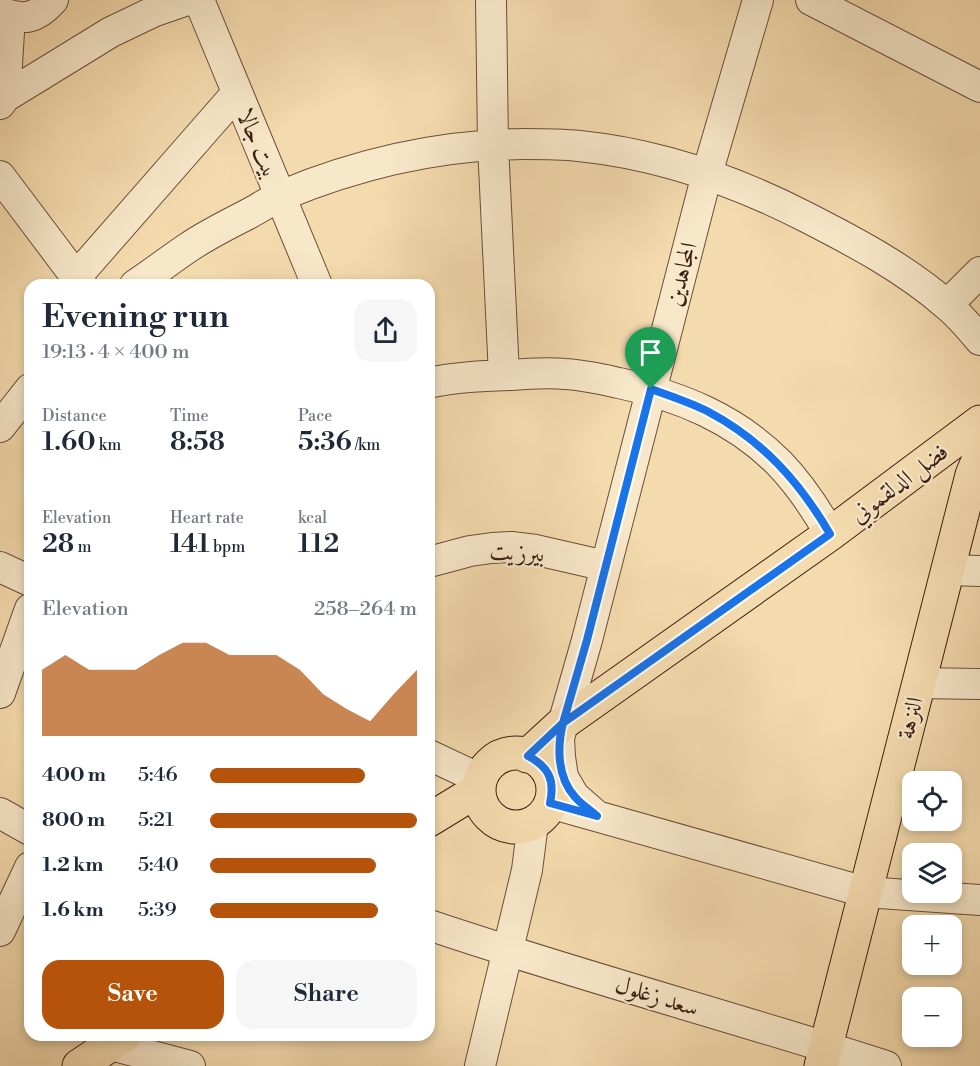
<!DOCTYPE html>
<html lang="en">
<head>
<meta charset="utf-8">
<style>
	:root { --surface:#fff; --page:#f6f6f7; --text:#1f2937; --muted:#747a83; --accent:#b45309 }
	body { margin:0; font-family:"Libre Bodoni",Amiri,serif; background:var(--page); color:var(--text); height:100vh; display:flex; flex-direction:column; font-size:22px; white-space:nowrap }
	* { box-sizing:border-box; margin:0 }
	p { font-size:20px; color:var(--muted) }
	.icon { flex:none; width:33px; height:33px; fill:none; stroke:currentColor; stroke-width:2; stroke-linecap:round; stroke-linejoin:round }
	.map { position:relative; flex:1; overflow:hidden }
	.drawer { position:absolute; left:24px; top:279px; width:411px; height:762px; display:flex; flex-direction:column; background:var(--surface); border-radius:18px; box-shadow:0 3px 9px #0003 }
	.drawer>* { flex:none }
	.controls { position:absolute; left:902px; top:771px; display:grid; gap:12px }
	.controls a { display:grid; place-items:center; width:60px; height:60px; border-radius:12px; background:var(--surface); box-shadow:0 3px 9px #0003; font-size:30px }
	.pin { position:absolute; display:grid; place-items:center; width:51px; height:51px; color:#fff; margin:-62px -26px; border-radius:50% 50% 50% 0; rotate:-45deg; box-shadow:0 0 6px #0007 }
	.pin .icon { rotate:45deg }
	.round { display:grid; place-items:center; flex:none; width:63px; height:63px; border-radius:18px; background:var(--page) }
	.headline { display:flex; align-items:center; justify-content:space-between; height:102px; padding:0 18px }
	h1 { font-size:33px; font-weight:600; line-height:45px }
	.stats { display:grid; grid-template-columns:repeat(3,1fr); gap:9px; height:102px; padding:6px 18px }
	.stats div { display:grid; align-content:center }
	.stats b { font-size:26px; font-weight:600 }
	.stats small { font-size:16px; font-weight:400 }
	.stats p { font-size:16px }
	.chart { height:168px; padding:12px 18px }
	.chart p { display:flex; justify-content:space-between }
	.chart svg { width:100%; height:108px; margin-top:6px; fill:var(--accent); opacity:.7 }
	.action { display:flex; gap:12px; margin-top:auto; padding:12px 18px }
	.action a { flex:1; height:69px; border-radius:18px; background:var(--accent); color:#fff; font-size:24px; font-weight:600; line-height:69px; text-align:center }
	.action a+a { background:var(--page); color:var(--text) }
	ul { padding:0 18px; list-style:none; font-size:20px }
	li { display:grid; grid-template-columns:96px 72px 1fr; align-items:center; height:45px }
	li i { height:15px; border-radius:8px; background:var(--accent) }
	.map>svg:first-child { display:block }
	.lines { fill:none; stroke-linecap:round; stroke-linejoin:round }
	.minor-casing { stroke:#6a4e3a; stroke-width:32 }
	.major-casing { stroke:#3c1f14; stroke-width:35 }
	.minor { stroke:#f8e8ca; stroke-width:30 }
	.major { stroke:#f4dbae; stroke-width:33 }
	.route-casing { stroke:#fff; stroke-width:12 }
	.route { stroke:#1a73e8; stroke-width:8 }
	.labels { text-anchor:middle; stroke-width:4.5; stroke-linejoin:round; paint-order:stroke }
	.street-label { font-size:24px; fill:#3c1f14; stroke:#f8e8ca }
</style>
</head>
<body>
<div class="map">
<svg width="980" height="1066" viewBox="0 0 980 1066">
	<rect width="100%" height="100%" fill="#f4dbae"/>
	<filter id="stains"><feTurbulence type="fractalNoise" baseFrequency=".00333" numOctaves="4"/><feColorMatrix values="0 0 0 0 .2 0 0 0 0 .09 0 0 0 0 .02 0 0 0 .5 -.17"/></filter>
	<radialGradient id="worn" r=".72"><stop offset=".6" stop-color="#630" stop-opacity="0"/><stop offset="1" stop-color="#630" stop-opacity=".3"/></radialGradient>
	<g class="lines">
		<defs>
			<path id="minor" d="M199,0L317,285
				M491,0L493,145L504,375
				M811,0L980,87
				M0,12C24,21 36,19 53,0
				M5,97L10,16
				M0,104L5,97L111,32L155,11L187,0
				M0,176L82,285
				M76,277L237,93
				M135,285C153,273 171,259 189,247C208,234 229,224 250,213C261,207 271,200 283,195C360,163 440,145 523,144C542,144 561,144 579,146C658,154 736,181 806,217C855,242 906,269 948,306C960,316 970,328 980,340
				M947,305L980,272
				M429,383C455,377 484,376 511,375C529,374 547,372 565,374C584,375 601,379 619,383C680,396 736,419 780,464C800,485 816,509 830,534
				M0,427L30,389
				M429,562L470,551L492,548L511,547L536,550L606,566
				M0,567L30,581
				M949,570L980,571
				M918,683L980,684
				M0,693L30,609
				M429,755L480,779
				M550,803L865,892L980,900
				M0,813L30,830
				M597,816L574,796L563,777L560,757L559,738L587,640L707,174L758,0
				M429,925C580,976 734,1017 886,1066
				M0,931L30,867
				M111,1045L190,1066
				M480,1066L527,870L533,823"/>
			<path id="major" d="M479 790a37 37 0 1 1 74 0a37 37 0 1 1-74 0Z
				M527,756L563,723L830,534L980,422
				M429,820L478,790
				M79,1066L125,1035
				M821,1066L972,475L980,456"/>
		</defs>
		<!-- minor casing -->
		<use href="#minor" class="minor-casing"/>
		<!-- major casing -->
		<use href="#major" class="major-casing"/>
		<!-- minor -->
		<use href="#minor" class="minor"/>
		<!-- major -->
		<use href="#major" class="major"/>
	</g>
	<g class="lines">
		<defs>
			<path id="route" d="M651,389L587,640L563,723L528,756C549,767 555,780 550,803L597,816C590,810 581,804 575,797C557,777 557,747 563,723L830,534C799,481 762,440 707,411C689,402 670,396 651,389"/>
		</defs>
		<!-- route casing -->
		<use href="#route" class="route-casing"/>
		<!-- route -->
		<use href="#route" class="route"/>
	</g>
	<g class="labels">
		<!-- street labels -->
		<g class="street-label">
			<text transform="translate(258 143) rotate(67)" y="8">بيت جالا</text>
			<text transform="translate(681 274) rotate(-75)" y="8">المجاهدين</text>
			<text transform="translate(899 483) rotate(-37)" y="8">فضل الدلقموني</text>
			<text transform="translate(517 552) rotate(3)" y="8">بيرزيت</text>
			<text transform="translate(910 718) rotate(-76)" y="8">النزهة</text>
			<text transform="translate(657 996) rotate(17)" y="8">سعد زغلول</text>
		</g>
	</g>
	<rect width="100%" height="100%" filter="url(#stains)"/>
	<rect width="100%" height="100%" fill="url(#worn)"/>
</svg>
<div class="controls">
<a><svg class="icon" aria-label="locate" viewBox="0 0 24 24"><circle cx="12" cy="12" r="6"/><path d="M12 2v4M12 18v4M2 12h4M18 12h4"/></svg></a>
<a><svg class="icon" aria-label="layers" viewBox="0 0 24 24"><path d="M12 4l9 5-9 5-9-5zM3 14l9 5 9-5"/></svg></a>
<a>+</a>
<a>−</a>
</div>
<div class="pin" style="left:651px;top:389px;background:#1e9e55"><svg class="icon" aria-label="arrive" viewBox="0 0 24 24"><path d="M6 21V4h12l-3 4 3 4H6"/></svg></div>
<section class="drawer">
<div class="headline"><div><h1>Evening run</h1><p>19:13 · 4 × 400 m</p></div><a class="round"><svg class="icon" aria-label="share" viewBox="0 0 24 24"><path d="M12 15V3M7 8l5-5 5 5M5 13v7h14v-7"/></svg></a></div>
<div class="stats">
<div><p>Distance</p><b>1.60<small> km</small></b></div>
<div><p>Time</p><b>8:58</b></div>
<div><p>Pace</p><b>5:36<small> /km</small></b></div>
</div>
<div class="stats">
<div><p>Elevation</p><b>28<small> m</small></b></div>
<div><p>Heart rate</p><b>141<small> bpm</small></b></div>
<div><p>kcal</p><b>112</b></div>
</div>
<div class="chart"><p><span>Elevation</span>258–264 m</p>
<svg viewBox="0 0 160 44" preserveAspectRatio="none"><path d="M0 44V17L10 11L20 17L30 17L40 17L50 11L60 6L70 6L80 11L90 11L100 11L110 17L120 27L130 33L140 38L150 27L160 17V44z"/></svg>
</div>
<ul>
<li><b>400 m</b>5:46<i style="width:75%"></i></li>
<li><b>800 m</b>5:21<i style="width:100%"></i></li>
<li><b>1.2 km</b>5:40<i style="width:80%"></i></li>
<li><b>1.6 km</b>5:39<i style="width:81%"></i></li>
</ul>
<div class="action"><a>Save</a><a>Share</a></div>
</section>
</div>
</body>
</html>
